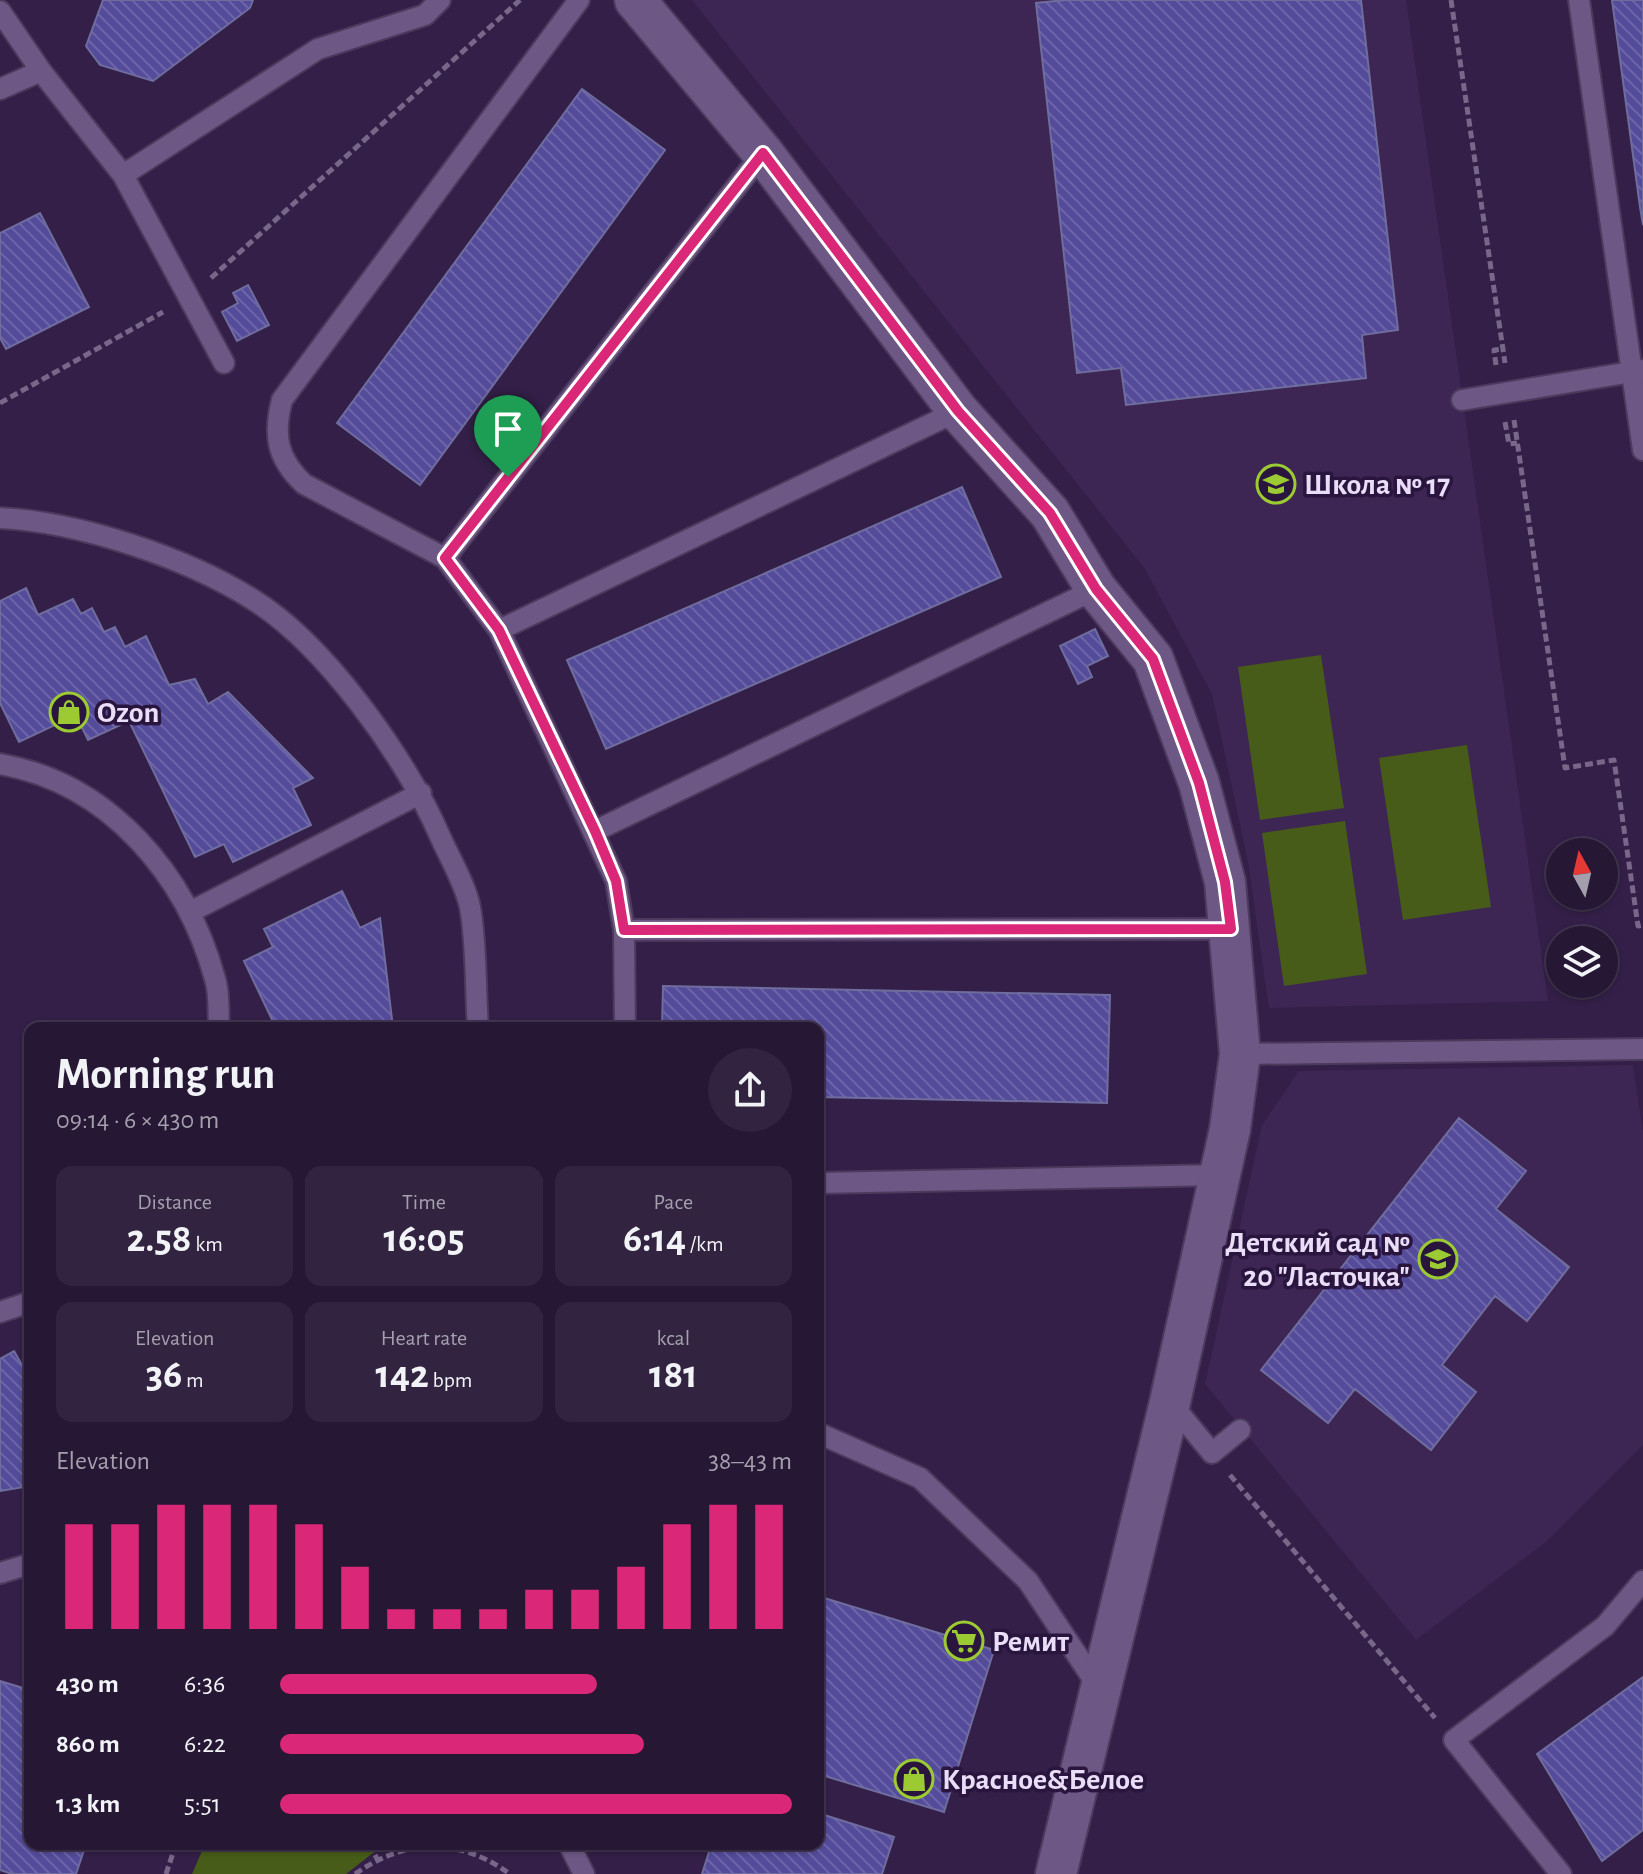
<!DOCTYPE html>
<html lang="en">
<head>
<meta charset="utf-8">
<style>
	:root { --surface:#261735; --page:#322441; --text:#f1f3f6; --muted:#a49fad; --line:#423650; --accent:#db2777 }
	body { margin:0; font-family:"Alegreya Sans",sans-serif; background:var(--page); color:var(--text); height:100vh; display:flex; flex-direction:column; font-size:30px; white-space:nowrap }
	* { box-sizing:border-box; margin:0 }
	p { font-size:26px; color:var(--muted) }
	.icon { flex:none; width:44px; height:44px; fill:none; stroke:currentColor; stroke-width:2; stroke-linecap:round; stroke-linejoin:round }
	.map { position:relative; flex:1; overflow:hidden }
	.side { position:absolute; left:24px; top:1022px; width:800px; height:828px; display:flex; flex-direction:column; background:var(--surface); border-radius:16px; box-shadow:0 2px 6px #0004,0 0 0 2px var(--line) }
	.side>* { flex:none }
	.needle { width:52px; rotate:352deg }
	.fabs { position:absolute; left:1546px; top:838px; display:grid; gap:16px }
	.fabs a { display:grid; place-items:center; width:72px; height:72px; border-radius:50%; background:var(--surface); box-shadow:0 2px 6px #0004,0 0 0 2px var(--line); font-size:40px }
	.pin { position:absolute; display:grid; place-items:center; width:68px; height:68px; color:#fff; margin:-82px -34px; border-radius:50% 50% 50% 0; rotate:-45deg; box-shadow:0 0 8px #0007 }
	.pin .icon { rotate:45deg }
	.round { display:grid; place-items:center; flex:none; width:84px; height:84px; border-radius:42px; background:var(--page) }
	.summary { display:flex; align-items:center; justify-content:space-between; height:136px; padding:0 32px }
	h1 { font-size:44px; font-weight:700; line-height:60px }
	.figures { display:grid; grid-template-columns:repeat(3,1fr); gap:12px; height:136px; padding:8px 32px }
	.figures div { display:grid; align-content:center; border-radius:16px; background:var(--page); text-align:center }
	.figures b { font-size:40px; font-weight:700 }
	.figures small { font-size:22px; font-weight:400 }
	.figures p { font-size:22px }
	.chart { height:224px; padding:16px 32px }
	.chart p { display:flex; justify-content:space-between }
	.chart svg { width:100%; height:144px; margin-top:8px; stroke:var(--accent); stroke-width:6 }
	ul { padding:0 32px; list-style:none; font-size:26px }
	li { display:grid; grid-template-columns:128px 96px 1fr; align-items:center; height:60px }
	li i { height:20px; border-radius:10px; background:var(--accent) }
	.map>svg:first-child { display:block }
	.built { fill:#3e2654 }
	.park { fill:#465c18 }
	.building { fill:url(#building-back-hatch); stroke:#6f6d9e; stroke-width:2 }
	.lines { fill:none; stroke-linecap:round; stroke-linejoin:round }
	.lane-casing { stroke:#4c3a5d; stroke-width:24 }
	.street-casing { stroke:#4c3a5d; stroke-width:44 }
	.path { stroke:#786789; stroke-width:5; stroke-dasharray:8 4; stroke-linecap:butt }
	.lane { stroke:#6d5785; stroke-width:20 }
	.street { stroke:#6d5785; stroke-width:40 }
	.route-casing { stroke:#fff; stroke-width:16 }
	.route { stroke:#db2777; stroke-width:10 }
	.labels { text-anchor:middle; stroke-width:7; stroke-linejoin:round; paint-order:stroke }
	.poi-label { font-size:30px; font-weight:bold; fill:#e9ddf7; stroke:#29153d; text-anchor:start }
</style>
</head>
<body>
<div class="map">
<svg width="1643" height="1874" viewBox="0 0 1643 1874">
	<defs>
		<pattern id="building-back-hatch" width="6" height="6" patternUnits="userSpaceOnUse" patternTransform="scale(2)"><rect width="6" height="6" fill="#544b9a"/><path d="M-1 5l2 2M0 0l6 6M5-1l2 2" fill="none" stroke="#6d64a9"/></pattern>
	</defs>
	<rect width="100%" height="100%" fill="#331f47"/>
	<!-- built -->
	<path class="built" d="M692,0H1406L1548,1001L1269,1008L1248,862L1212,694L1145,569Z
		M1633,1065L1643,1134V1445L1546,1542L1416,1640L1205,1384L1262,1125L1299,1071Z"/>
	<!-- park -->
	<path class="park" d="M1321,655L1344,808L1260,820L1238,667Z
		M1467,745L1491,907L1403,920L1379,758Z
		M1345,821L1367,974L1284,986L1262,833Z
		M205,1844H397L373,1853L346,1874H192Z"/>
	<!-- building -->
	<path class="building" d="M103,0H253L250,8L153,81L100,65L86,46Z
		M1065,0H1361L1398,330L1362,335L1366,378L1126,405L1121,368L1077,373L1036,3Z
		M1612,0H1643V225L1640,207Z
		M582,89L665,150L420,485L337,423Z
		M40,213L89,307L6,349L0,338V233Z
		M248,285L269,325L237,341L222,312L238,303L233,293Z
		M962,487L1001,577L606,749L567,660Z
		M26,588L38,615L73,599L81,614L92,608L104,632L115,627L125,647L146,636L169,685L195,679L208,704L228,692L313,778L293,788L311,825L233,862L224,844L195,857L129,721L88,740L76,715L19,742L0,703V601Z
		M1095,629L1108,656L1087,666L1092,677L1078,684L1060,646Z
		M342,891L360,928L380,918L393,1028H276L244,961L273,947L264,929Z
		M663,986L1110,995L1107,1103L818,1097V1028H662Z
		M1459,1118L1526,1171L1496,1209L1569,1267L1527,1321L1495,1296L1442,1365L1476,1392L1431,1450L1355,1389L1328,1423L1261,1370Z
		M14,1351L30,1379V1486L0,1491V1359Z
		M821,1597L994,1650L944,1812L818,1774Z
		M1643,1677V1830L1602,1861L1537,1754Z
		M0,1681L30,1690V1844H86L76,1874H12L0,1870Z
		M818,1813L894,1837L882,1874H702L710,1849L707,1844H818Z"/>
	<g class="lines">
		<defs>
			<path id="lane" d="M579,0L282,400C273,435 277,459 304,484L445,558L499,630L616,881L624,930L625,1028
				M1579,0L1643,450
				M0,11L41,71L123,175L318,49L425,15L440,0
				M0,89L41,71
				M123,175L224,363
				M1462,400L1643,370
				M0,518C79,522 185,557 252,599C324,643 406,758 439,834C449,857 465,883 470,907C477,946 475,988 478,1028
				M445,558L763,153
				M499,630L958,411
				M0,764C110,783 187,876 215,979C220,994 218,1012 219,1028
				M595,831L1096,589
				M192,911L421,793
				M624,930L1231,929
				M1240,1054L1643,1049
				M818,1183L1221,1175
				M0,1312L30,1302
				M1170,1402L1212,1453L1240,1430
				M818,1433L920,1478L1028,1581L1099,1688
				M0,1573L30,1564
				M569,1844L584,1874
				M1561,1874L1454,1740L1605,1626L1643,1581"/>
			<path id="street" d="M635,0L763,153L958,411L1050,513L1096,589L1153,659L1199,783L1225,882L1240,1054L1230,1129L1170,1402L1056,1874"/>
		</defs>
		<!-- lane casing -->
		<use href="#lane" class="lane-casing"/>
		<!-- street casing -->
		<use href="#street" class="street-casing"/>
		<!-- path -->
		<path class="path" d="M1451,0L1505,363
			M211,278L520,0
			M1496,365L1494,350L1503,349
			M0,403L163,312
			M1514,420L1565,768L1614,760L1638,926L1643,925
			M1505,422L1509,444L1517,443
			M24,1332L30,1344
			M1230,1475L1435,1718
			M370,1844L377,1859
			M166,1874L176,1844
			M355,1874C406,1838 459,1837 510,1874"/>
		<!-- lane -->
		<use href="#lane" class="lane"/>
		<!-- street -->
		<use href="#street" class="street"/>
	</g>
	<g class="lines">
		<defs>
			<path id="route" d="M763,153L958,411L1050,513L1096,589L1153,659L1199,783L1225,882L1231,929L624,930L616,881L595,831L499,630L445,558Z"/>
		</defs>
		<!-- route casing -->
		<use href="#route" class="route-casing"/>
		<!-- route -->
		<use href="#route" class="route"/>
	</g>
	<!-- icons -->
	<defs>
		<symbol id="school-ring" viewBox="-11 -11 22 22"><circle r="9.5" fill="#29153d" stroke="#9cca32" stroke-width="1.5"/><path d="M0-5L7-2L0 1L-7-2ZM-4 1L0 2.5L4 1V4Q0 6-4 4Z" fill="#9cca32"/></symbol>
		<symbol id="shop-ring" viewBox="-11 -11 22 22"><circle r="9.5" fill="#29153d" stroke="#9cca32" stroke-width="1.5"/><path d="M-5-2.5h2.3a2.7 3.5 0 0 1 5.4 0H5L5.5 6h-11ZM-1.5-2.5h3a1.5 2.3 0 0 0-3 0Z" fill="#9cca32"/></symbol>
		<symbol id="supermarket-ring" viewBox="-11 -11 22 22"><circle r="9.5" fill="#29153d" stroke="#9cca32" stroke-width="1.5"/><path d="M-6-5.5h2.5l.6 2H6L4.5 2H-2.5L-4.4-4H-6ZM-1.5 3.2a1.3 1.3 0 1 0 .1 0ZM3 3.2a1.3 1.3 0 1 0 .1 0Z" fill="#9cca32"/></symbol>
	</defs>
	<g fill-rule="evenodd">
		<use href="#school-ring" x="1254" y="462" width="44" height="44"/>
		<use href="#shop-ring" x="47" y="690" width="44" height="44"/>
		<use href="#school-ring" x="1416" y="1237" width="44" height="44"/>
		<use href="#supermarket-ring" x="942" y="1619" width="44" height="44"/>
		<use href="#shop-ring" x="892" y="1757" width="44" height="44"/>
	</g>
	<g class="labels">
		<!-- poi labels -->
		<g class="poi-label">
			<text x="1304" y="494">Школа № 17</text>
			<text x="97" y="722">Ozon</text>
			<text x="1410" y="1252" text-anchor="end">Детский сад №<tspan x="1410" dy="34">20 "Ласточка"</tspan></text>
			<text x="992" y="1651">Ремит</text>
			<text x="942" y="1789">Красное&amp;Белое</text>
		</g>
	</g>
</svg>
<div class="fabs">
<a><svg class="needle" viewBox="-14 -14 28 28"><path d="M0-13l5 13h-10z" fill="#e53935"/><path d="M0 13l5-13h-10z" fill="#a49fad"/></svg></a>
<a><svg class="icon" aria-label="layers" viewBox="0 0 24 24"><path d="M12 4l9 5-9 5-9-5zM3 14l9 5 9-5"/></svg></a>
</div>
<div class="pin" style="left:508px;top:477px;background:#1e9e55"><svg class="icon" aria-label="arrive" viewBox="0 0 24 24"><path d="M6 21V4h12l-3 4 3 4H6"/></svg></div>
<section class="side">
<div class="summary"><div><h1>Morning run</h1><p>09:14 · 6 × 430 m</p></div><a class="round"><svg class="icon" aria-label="share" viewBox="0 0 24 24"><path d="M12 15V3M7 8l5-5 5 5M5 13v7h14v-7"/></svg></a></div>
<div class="figures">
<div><p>Distance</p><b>2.58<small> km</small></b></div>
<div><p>Time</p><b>16:05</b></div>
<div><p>Pace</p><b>6:14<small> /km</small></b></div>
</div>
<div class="figures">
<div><p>Elevation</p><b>36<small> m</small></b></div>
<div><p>Heart rate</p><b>142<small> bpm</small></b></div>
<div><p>kcal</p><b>181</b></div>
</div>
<div class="chart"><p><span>Elevation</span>38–43 m</p>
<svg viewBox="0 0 160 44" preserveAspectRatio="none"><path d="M5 44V12M15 44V12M25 44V6M35 44V6M45 44V6M55 44V12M65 44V25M75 44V38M85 44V38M95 44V38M105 44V32M115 44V32M125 44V25M135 44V12M145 44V6M155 44V6"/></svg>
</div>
<ul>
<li><b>430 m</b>6:36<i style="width:62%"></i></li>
<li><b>860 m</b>6:22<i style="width:71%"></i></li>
<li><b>1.3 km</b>5:51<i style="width:100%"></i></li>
</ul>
</section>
</div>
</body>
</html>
